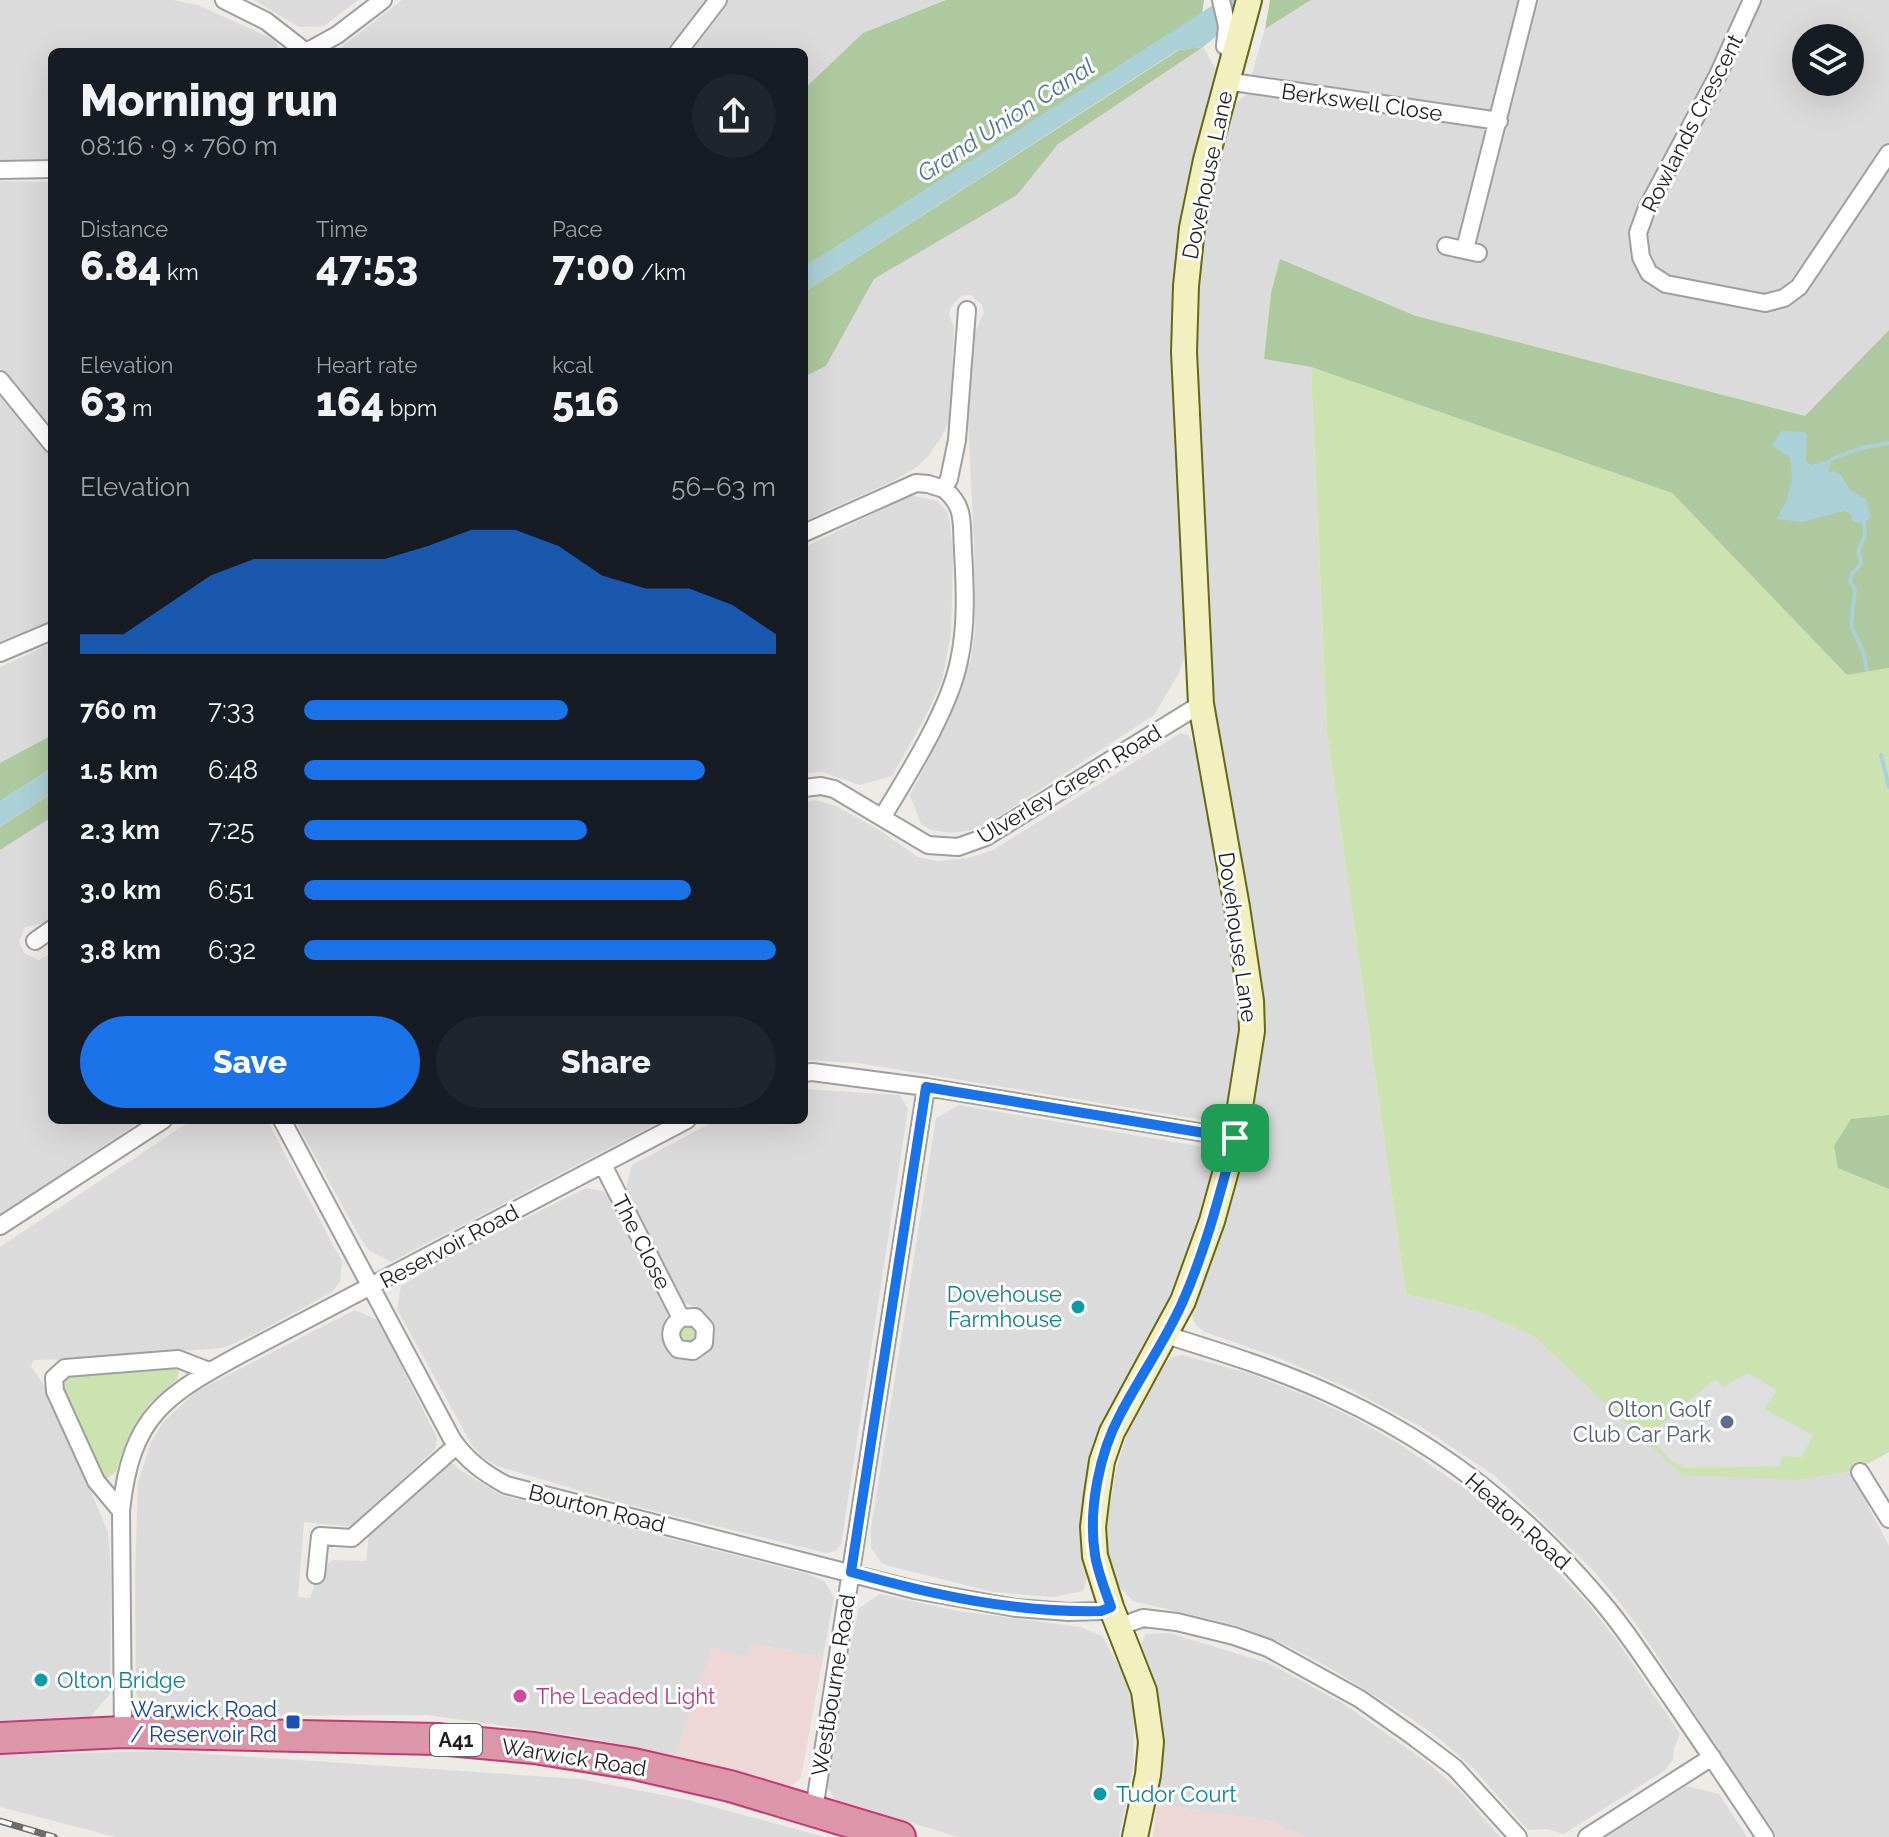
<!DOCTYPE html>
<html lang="en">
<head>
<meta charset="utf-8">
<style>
	:root { --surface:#171b24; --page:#20242c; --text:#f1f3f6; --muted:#9ea1a6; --accent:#1a73e8 }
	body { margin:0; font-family:Raleway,sans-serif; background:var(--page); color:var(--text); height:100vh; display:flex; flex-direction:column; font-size:30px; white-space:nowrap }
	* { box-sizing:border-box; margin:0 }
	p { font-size:26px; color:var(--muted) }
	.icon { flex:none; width:44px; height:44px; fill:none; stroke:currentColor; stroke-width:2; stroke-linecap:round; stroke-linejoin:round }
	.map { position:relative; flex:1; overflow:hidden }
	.drawer { position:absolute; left:48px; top:48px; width:760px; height:1076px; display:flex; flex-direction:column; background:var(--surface); border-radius:12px; box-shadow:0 8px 32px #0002 }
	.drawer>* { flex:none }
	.tools { position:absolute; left:1792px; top:24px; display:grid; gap:16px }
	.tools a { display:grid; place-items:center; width:72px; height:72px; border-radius:50%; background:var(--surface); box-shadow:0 8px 32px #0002; font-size:40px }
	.pin { position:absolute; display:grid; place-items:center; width:68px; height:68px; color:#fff; margin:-34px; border-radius:16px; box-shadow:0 4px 12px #0006 }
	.round { display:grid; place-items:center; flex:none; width:84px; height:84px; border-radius:42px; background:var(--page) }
	.headline { display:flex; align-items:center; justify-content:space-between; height:136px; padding:0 32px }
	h1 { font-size:44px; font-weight:800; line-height:60px }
	.figures { display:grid; grid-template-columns:repeat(3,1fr); gap:12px; height:136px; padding:8px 32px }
	.figures div { display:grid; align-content:center }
	.figures b { font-size:40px; font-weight:800 }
	.figures small { font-size:22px; font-weight:400 }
	.figures p { font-size:22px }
	.chart { height:224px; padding:16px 32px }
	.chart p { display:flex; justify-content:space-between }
	.chart svg { width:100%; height:144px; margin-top:8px; fill:var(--accent); opacity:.7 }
	.cta { display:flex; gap:16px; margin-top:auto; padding:16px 32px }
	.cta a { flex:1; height:92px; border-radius:48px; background:var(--accent); color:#fff; font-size:32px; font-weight:800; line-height:92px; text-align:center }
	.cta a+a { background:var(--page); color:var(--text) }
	ul { padding:0 32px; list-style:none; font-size:26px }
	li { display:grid; grid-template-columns:128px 96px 1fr; align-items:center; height:60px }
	li i { height:20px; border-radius:10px; background:var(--accent) }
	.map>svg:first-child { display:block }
	.residential { fill:#dcdbdb; fill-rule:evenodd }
	.commercial { fill:#edd7d7 }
	.grass { fill:#cde2b1 }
	.forest { fill:#aec89f }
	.parking { fill:#dedede }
	.water { fill:#abd0d6 }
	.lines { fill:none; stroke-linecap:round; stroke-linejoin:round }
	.stream { stroke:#abd0d6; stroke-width:4 }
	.street-casing { stroke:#9f9f9f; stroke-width:20 }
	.secondary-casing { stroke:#666912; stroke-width:28 }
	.highway-casing { stroke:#c53974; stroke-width:34 }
	.street { stroke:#fff; stroke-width:16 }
	.secondary { stroke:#f2f0bf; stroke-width:24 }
	.highway { stroke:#dc96a9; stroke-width:30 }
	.rail-casing { stroke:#6c6c6c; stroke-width:7 }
	.rail { stroke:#fff; stroke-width:4; stroke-dasharray:12; stroke-linecap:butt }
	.route-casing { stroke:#fff; stroke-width:16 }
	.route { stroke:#1a73e8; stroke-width:10 }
	.culture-dot { fill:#0f9aa8; stroke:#fff; stroke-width:3 }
	.service-dot { fill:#5c6f8a; stroke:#fff; stroke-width:3 }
	.hotel-dot { fill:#d1479c; stroke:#fff; stroke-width:3 }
	.transit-dot { fill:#1a4fb4; stroke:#fff; stroke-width:3 }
	.labels { text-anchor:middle; stroke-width:6; stroke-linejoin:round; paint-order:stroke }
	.shield { fill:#fff; stroke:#626262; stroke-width:2 }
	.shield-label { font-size:20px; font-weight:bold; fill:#1e1e1e }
	.street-label { font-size:22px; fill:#1e1e1e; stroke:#fff }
	.culture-label { font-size:22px; fill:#0d838f; stroke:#fff; text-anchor:start }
	.service-label { font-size:22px; fill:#4e5e75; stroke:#fff; text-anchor:end }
	.hotel-label { font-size:22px; fill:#b23c85; stroke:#fff; text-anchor:start }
	.transit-label { font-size:22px; fill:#164399; stroke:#fff; text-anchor:end }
	.water-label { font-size:24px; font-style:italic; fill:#4f7794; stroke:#fff }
</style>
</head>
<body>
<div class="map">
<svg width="1889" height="1837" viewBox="0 0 1889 1837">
	<rect width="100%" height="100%" fill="#eeeae5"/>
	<!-- residential -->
	<path class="residential" d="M0,0H173L198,5L251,29L274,40L282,52H52V159L0,160Z
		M254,0H358L324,26L299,27Z
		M402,0H946L863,33L804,89V52H335Z
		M1311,0H1889V330L1806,416L1416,316L1280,259L1271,293L1264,359L1311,367L1327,732L1406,1294L1479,1312L1535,1337L1553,1352L1801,1480L1855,1471L1863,1480L1868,1506L1889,1546V1837H1776L1632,1618L1595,1572L1495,1476L1423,1428L1346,1387L1276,1357L1205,1332L1195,1324L1191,1311L1206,1276L1235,1183L1264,1035L1259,983L1228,808L1212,688L1197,371L1202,240L1229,110L1246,94L1265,29ZM1806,38H1850V82H1806Z
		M1203,47L1218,73L1176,383L1185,656L1179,673L1154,715L990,822L973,830L950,833L931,830L921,824L910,795L949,720L971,659L975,631L974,542L968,419L972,339L984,312L982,305L971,295L961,296L951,307L949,314L954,328L950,418L942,436L929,455L918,466L893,481L804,521V377L826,366L874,279L1017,195L1057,144Z
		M0,181L52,182V431L0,368Z
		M0,392L52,455V622L0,644Z
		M910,495L937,501L947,511L950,523L953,557L951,633L942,680L927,714L892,776L860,785L822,772L804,773V548Z
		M52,643V735L0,764V667Z
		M1181,733L1189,736L1197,748L1205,806L1234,946L1240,1000L1239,1048L1226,1113L1215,1122L858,1063L804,1060V803L814,800L836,806L879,830L918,857L937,861L969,858L993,850Z
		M52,817V916L44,923L25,927L19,942L24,953L39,960L48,955L52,948V1120H142L0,1215V850Z
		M804,1089L900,1095L908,1109L841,1545L835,1551L826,1553L618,1502L497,1466L482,1457L472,1445L397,1309L401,1286L461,1250L586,1188L603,1191L609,1196L668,1312L663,1336L667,1347L677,1358H698L709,1350L714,1342L713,1326L704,1311L684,1302L625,1192L632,1165L717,1120H804Z
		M959,1105L1209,1148L1215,1163L1193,1236L1159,1325L1129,1372L1100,1424L1082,1513V1543L1087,1576L1083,1591L1054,1597L993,1592L889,1566L881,1562L871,1548V1529L936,1118Z
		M192,1120H267L342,1262L340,1282L332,1292L255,1334L223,1348L71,1359L33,1360L31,1366L49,1393L108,1532L111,1576L110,1694L90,1717L0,1721V1247Z
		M295,1120H663L391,1262L370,1251L362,1241Z
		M355,1310L379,1321L437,1438L435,1449L353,1527L304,1522L298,1597L310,1598L315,1583L326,1565L333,1560L366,1561L369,1534L451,1461L460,1470L501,1495L808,1574L824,1581L834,1597L823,1657L752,1644L748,1658L712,1648L675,1756L589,1738L427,1715L154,1716L148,1713L140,1704L136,1693L135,1574L138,1483L151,1442L164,1421L197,1391Z
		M1182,1355L1251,1374L1307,1396L1354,1418L1401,1445L1477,1497L1531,1544L1588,1604L1618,1642L1680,1734L1674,1748L1673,1760L1665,1770L1564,1834L1547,1829L1528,1830L1473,1768L1441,1740L1409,1717L1330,1668L1282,1643L1239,1626L1133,1601L1119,1586L1111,1563L1105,1534L1116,1470L1127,1434L1164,1366L1171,1357Z
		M880,1594L958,1611L1080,1627L1102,1636L1124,1675L1134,1711L1133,1767L1119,1837H959L835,1800L826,1783L843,1681L859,1608Z
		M1169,1633L1268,1663L1344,1704L1428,1763L1461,1792L1500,1837H1304L1269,1821L1157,1804L1163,1738L1156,1691L1141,1644L1146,1634Z
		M163,1751L580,1779L688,1800L825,1837H116L0,1807V1755Z
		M1686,1786L1719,1794L1747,1837H1606Z"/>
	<!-- commercial -->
	<path class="commercial" d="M751,1644L823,1657L801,1777L794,1784L786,1786L675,1756L712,1647L748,1657Z
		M1157,1804L1269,1821L1304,1837H1153Z"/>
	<!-- grass -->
	<path class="grass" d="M1311,367L1672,493L1847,675L1889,668V1452L1855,1471L1801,1480L1682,1475L1535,1337L1479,1312L1406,1294L1327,732Z
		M694,1323L701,1340L683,1346L677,1331L682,1325Z
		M171,1367L179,1370L177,1379L149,1404L123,1450L116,1472L107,1478L101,1476L59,1385L69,1373Z"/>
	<!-- forest -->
	<path class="forest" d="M946,0H1204L1202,14L804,267V89L863,33Z
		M1270,0H1311L1265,29Z
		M1203,47L1058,144L1017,195L874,279L826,366L804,377V292L1179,50Z
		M1280,259L1416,316L1805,416L1889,330V668L1847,675L1672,493L1311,367L1264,359L1271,293Z
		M52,735V768L0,801V763Z
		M52,793V817L0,850V827Z
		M1889,1115V1189L1838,1168L1834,1146L1851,1119Z"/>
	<!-- parking -->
	<path class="parking" d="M1748,1373L1777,1390L1764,1409L1813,1435L1802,1457L1782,1456L1780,1466L1685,1468L1671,1461L1649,1435L1715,1379L1723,1387Z"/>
	<!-- water -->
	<path class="water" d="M1221,0H1260L1203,47L1178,50L804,292V267Z
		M1781,431L1805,432L1807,436L1806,462L1811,465L1832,459L1828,473L1833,471L1841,475L1850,490L1866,499L1871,517L1864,523L1853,522L1850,514L1844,511L1803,522L1776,519L1787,500L1792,479L1790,458L1772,446Z
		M52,768V793L0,827V801Z"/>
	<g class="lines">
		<!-- stream -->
		<path class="stream" d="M1832,459L1861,448L1889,443
			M1864,523L1865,536L1858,551L1861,559L1860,566L1852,573L1850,582L1855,589L1851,626L1863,651L1867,670
			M1881,755L1889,787"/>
		<defs>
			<path id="street" d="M224,0L266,21L306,52L337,35L383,0
				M1221,0L1227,26L1225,46L1234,53
				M1752,0L1718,75L1647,208L1638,233L1641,257L1649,273L1666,284L1765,303L1784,298L1799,287L1889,153
				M678,52L718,0
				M1226,81L1499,121
				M0,170L52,169
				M1446,246L1478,253
				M1465,249L1528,0
				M0,380L52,444
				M804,533L916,483L928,484L944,489
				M0,653L52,631
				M804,788L821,786L834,789L928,845L958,847L986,837L1201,704
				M883,816C909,773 949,710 959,661C967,625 965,587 963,550C961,524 966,507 944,489L949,479L957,440L967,310
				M35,941L52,929
				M804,1073L812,1072L926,1087L1235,1138
				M282,1120L452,1439C466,1460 484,1473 506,1485L915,1590L1016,1608L1069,1612L1101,1611L1111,1607
				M603,1165L681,1318L695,1317L705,1328L704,1343L693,1351L678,1349C668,1338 669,1327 681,1318
				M0,1226L163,1120
				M1166,1335C1224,1353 1282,1371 1337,1397C1436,1443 1524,1511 1595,1594C1623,1625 1646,1662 1670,1696C1702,1743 1734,1790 1765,1837
				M1860,1472L1889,1519
				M121,1511L96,1481L55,1391L54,1378L65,1368L178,1359L209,1371
				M316,1575L320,1536L352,1538L456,1446
				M1118,1627L1143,1618L1177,1622L1234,1636L1268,1648L1360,1699L1414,1737L1455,1768L1518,1837
				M123,1732L121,1511C131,1414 166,1395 245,1352L687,1120
				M814,1810L926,1087
				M1587,1837L1712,1757"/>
			<path id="secondary" d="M1135,1837L1148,1775L1151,1742L1144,1691L1111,1607L1095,1556L1093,1527L1097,1494L1102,1461L1112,1432L1183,1301L1212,1221L1235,1138L1252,1031L1251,1001L1237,907L1201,704L1184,352L1186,286L1192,228L1206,160L1249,0"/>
			<path id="highway" d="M0,1738L123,1732L437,1739L534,1748L634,1764L730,1786L900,1837"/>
		</defs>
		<!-- street casing -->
		<use href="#street" class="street-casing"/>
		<!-- secondary casing -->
		<use href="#secondary" class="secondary-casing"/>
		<!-- highway casing -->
		<use href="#highway" class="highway-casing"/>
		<!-- street -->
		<use href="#street" class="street"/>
		<!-- secondary -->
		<use href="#secondary" class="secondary"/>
		<!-- highway -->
		<use href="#highway" class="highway"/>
		<defs>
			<path id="rail" d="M0,1821L54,1837"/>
		</defs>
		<!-- rail casing -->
		<use href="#rail" class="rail-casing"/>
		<!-- rail -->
		<use href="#rail" class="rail"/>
	</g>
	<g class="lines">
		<defs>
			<path id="route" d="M926,1087L1235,1138C1220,1193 1206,1249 1183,1301C1166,1340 1141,1375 1121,1413C1099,1453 1088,1510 1095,1555C1098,1573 1105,1590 1111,1607L1101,1611C1015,1613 933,1595 851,1572Z"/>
		</defs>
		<!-- route casing -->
		<use href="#route" class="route-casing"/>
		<!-- route -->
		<use href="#route" class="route"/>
	</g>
	<!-- markers -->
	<g class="culture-dot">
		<circle cx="1078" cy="1307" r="8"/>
		<circle cx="41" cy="1680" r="8"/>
		<circle cx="1100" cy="1794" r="8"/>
	</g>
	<circle class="service-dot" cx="1727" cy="1422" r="8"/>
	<circle class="hotel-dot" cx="520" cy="1696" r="8"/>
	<rect class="transit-dot" x="285" y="1714" width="16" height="16" rx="4"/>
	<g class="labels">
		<!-- shield labels -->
		<rect class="shield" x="430" y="1724" width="52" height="32" rx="6"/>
		<g class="shield-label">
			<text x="456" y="1747">A41</text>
		</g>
		<!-- street labels -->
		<g class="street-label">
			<text transform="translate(1362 102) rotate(8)" y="8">Berkswell Close</text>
			<text transform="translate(1692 123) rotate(-63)" y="8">Rowlands Crescent</text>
			<text transform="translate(1207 175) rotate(-78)" y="8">Dovehouse Lane</text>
			<text transform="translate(1069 784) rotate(-31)" y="8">Ulverley Green Road</text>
			<text transform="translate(1238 937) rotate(82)" y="8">Dovehouse Lane</text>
			<text transform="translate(642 1242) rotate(63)" y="8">The Close</text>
			<text transform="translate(449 1246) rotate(-28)" y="8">Reservoir Road</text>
			<text transform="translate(597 1508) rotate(14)" y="8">Bourton Road</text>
			<text transform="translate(1518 1521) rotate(42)" y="8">Heaton Road</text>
			<text transform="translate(833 1685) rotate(-81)" y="8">Westbourne Road</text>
			<text transform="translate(574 1757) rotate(9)" y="8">Warwick Road</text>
		</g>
		<!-- culture labels -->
		<g class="culture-label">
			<text x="1062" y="1302" text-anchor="end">Dovehouse<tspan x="1062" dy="25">Farmhouse</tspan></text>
			<text x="57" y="1688">Olton Bridge</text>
			<text x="1116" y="1802">Tudor Court</text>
		</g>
		<!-- service labels -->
		<g class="service-label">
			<text x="1711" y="1417">Olton Golf<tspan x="1711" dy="25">Club Car Park</tspan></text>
		</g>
		<!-- hotel labels -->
		<g class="hotel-label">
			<text x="536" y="1704">The Leaded Light</text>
		</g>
		<!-- transit labels -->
		<g class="transit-label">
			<text x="277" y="1717">Warwick Road<tspan x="277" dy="25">/ Reservoir Rd</tspan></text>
		</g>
		<!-- water labels -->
		<g class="water-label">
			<text transform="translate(1006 120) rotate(-33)" y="8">Grand Union Canal</text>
		</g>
	</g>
</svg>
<div class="tools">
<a><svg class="icon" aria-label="layers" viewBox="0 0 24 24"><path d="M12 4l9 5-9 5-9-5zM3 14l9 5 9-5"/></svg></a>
</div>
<div class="pin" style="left:1235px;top:1138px;background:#1e9e55"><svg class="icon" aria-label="arrive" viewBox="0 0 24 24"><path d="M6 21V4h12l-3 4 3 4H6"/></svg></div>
<section class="drawer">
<div class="headline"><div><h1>Morning run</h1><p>08:16 · 9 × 760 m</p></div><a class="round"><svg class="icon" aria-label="share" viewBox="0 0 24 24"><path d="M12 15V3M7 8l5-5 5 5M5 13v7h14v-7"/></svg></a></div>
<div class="figures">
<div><p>Distance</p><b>6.84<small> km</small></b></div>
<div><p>Time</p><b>47:53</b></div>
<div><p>Pace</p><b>7:00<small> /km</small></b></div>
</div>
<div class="figures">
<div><p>Elevation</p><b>63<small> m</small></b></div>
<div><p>Heart rate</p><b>164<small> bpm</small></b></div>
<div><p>kcal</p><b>516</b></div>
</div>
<div class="chart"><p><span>Elevation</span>56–63 m</p>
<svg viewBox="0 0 160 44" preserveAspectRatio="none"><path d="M0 44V38L10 38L20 29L30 20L40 15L50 15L60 15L70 15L80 11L90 6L100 6L110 11L120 20L130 24L140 24L150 29L160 38V44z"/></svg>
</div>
<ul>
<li><b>760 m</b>7:33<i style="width:56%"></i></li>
<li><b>1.5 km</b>6:48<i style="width:85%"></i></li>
<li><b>2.3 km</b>7:25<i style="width:60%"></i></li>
<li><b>3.0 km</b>6:51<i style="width:82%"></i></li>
<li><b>3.8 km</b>6:32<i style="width:100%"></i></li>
</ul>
<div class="cta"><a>Save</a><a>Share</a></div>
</section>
</div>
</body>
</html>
